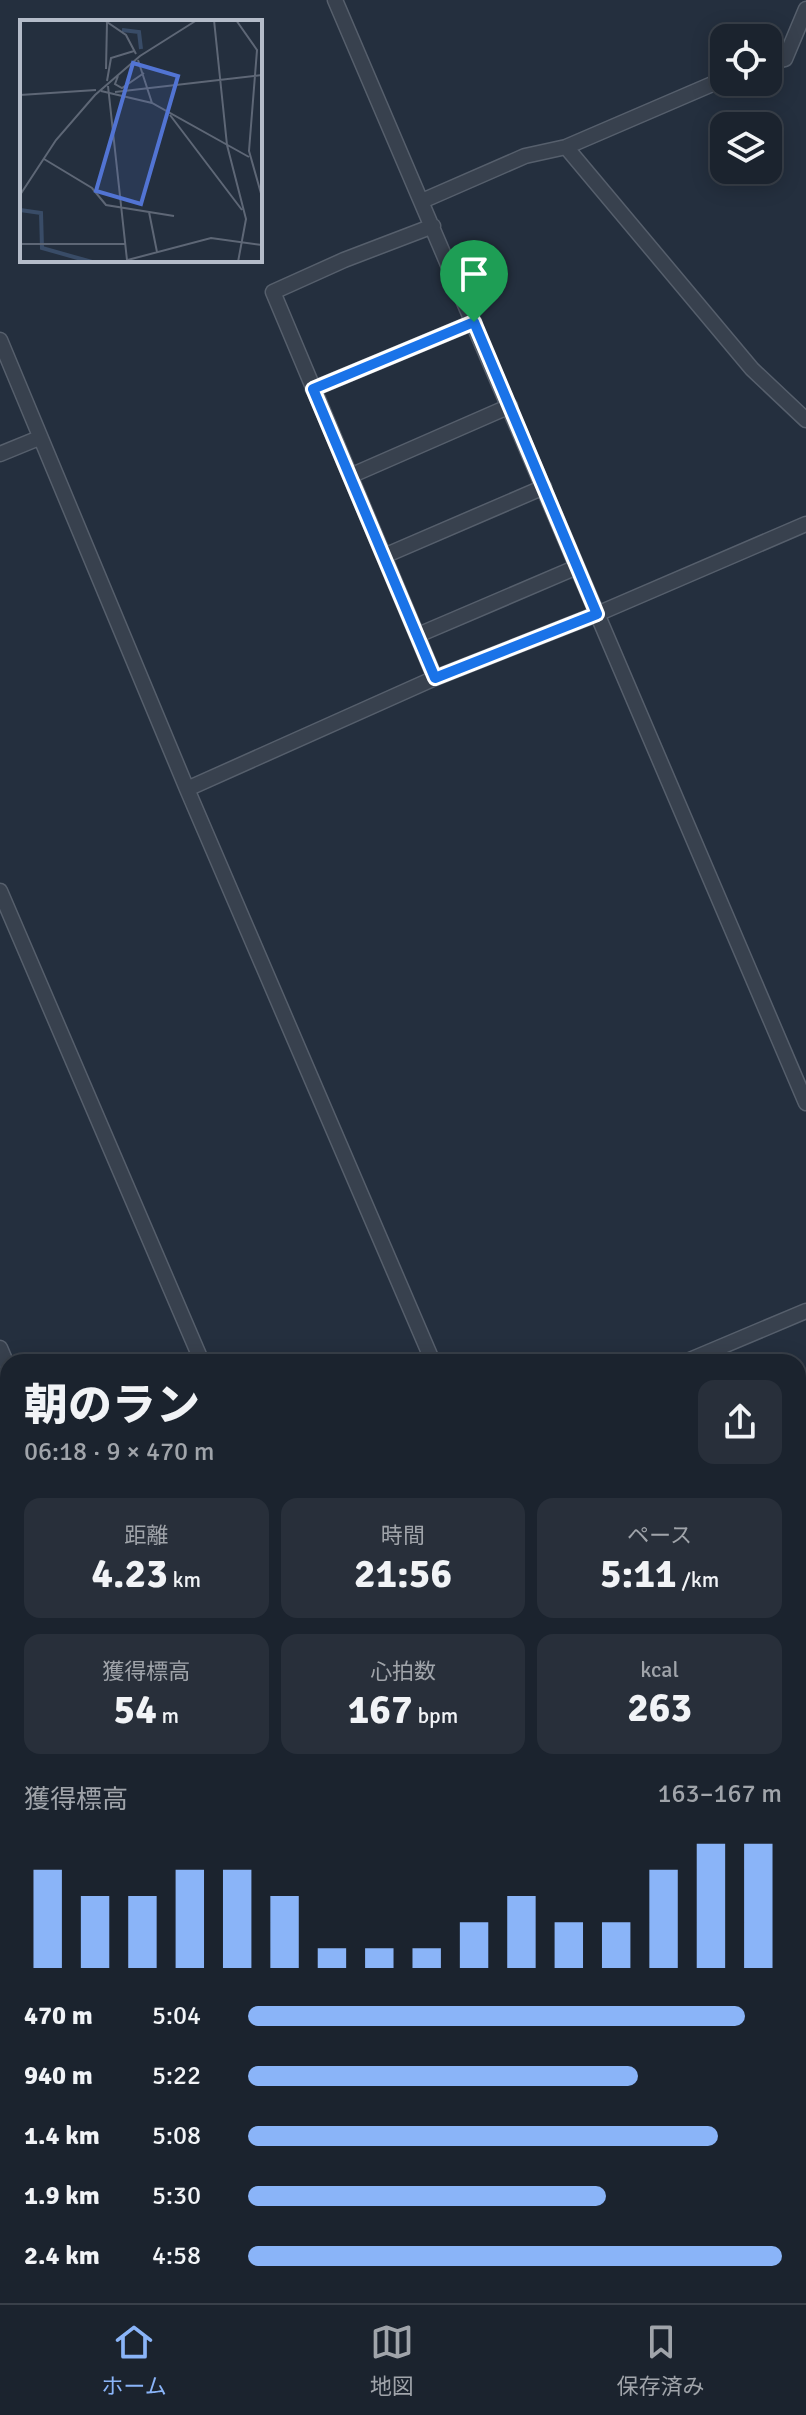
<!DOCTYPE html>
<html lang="ja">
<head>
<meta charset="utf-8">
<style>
	:root { --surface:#1b232e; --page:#282f3a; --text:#f1f3f6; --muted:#a0a4aa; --line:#39404a; --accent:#8ab4f8 }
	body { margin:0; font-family:Signika,"Noto Sans JP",sans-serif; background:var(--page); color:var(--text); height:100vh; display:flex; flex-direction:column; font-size:30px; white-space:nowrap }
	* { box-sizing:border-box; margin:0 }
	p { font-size:26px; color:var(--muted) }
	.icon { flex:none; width:44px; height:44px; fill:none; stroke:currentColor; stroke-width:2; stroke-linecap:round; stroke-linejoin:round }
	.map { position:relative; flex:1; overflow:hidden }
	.side { position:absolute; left:0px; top:1354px; width:806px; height:950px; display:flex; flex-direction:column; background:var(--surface); border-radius:24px 24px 0 0; box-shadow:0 4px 20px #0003,0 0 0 2px var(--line) }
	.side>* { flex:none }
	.controls { position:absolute; left:710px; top:24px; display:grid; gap:16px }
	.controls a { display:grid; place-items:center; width:72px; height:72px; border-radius:16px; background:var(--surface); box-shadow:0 4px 20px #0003,0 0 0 2px var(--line); font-size:40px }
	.pin { position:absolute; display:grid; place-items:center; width:68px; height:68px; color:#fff; margin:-82px -34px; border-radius:50% 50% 50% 0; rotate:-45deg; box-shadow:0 0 8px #0007 }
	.pin .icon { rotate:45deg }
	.round { display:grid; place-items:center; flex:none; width:84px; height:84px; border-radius:16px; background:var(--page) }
	.overview { display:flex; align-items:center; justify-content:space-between; height:136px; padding:0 24px }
	h1 { font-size:44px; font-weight:800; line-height:60px }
	.figures { display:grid; grid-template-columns:repeat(3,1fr); gap:12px; height:136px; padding:8px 24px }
	.figures div { display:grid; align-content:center; border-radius:16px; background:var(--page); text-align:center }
	.figures b { font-size:40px; font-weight:800 }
	.figures small { font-size:22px; font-weight:400 }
	.figures p { font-size:22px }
	.chart { height:224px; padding:16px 24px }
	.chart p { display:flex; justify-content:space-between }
	.chart svg { width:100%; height:144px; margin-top:8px; stroke:var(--accent); stroke-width:6 }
	ul { padding:0 24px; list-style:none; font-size:26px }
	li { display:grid; grid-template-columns:128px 96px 1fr; align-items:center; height:60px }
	li i { height:20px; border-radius:10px; background:var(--accent) }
	.dock { display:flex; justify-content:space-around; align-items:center; height:112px; border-top:2px solid var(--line); background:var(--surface); font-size:22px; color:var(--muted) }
	.dock a { display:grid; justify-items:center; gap:4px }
	.dock .on { color:var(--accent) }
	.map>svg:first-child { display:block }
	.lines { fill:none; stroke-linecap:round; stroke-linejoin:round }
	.minor-casing { stroke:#565f6c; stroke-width:17 }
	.major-casing { stroke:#414a57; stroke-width:21 }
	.highway-casing { stroke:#434c59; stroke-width:23 }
	.minor { stroke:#38414e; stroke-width:14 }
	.major { stroke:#56606e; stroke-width:18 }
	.highway { stroke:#746855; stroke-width:20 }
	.rail-casing { stroke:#5a6575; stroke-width:7 }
	.rail { stroke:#1d2633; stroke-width:4; stroke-dasharray:12; stroke-linecap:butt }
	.route-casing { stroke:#fff; stroke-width:16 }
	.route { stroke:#1a73e8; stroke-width:10 }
	.inset-river { fill:none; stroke:#394c67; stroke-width:4 }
	.inset-road { fill:none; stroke:#5e6776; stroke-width:2 }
	.view { fill:#5274d3; fill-opacity:0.15; stroke:#5274d3; stroke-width:4 }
	.inset-edge { fill:none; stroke:#b4bcc9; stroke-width:4 }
</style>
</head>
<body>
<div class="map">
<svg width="806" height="2303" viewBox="0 0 806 2303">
	<rect width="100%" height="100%" fill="#242f3e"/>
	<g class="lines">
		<defs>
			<path id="minor" d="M335,0L806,1103
				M768,63L785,59L806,9
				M566,147L752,369L806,420
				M422,201L525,156L566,147L724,79
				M433,226L344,260L273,292L435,678
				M0,340L187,789L433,1362
				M313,389L474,322
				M0,454L39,438
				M350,476L510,406
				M384,556L544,487
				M418,635L577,567
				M187,789L435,678L597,614L806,524
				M0,891L202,1362
				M0,1348L8,1367
				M685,1362L806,1311
				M0,1619L8,1615
				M798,1804L806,1800
				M0,2142L8,2139
				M798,2210L806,2224
				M0,2215L8,2220
				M121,2296L131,2303
				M752,2303L757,2296"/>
			<path id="major" d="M0,1661L8,1662
				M798,1691H806
				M649,2296L655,2303"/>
			<path id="highway" d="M798,1856L806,1849
				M798,1957L806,1937"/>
		</defs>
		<!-- minor casing -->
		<use href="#minor" class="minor-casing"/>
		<!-- major casing -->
		<use href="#major" class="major-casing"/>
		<!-- highway casing -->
		<use href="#highway" class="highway-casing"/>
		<!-- minor -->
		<use href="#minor" class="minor"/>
		<!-- major -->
		<use href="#major" class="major"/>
		<!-- highway -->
		<use href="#highway" class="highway"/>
		<defs>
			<path id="rail" d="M0,1389L8,1407
				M361,2296L364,2303"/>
		</defs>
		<!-- rail casing -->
		<use href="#rail" class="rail-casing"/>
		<!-- rail -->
		<use href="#rail" class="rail"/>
	</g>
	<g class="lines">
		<defs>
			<path id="route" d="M474,322L597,614L435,678L313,389Z"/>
		</defs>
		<!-- route casing -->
		<use href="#route" class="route-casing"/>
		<!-- route -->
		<use href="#route" class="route"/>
	</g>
	<!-- overview -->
	<g transform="translate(20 20)">
		<rect width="242" height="242" fill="#242f3e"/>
		<path class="inset-river" d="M102,10L119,12L121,29M0,190L21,193L22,228L72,242"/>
		<path class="inset-road" d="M84,0L106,15L116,34M194,0L207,125M216,0L237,30L229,131L242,177M118,40L132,83M86,49L87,2M98,56L95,64L102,68L124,53M87,61L91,38L114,31M88,66L107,240M81,71L132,83L229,137M95,72L242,55M0,75L76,70M150,95L222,190M207,125L226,199L218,242M24,139L72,168L86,185L154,196M0,175L36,120L75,75L120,36L177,0M129,192L137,232M0,224H105M100,242L191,218L242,225"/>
		<path class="view" d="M113,43L158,56L121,184L76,171Z"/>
		<rect width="242" height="242" class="inset-edge"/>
	</g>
</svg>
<div class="controls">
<a><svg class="icon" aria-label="locate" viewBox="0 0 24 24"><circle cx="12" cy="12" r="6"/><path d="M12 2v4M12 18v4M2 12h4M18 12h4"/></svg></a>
<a><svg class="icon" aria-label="layers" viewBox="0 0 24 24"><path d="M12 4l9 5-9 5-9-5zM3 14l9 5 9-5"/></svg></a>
</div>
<div class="pin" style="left:474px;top:322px;background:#1e9e55"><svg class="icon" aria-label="arrive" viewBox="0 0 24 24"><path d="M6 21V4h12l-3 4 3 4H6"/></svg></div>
<section class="side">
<div class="overview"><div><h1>朝のラン</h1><p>06:18 · 9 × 470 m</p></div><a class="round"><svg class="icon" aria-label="share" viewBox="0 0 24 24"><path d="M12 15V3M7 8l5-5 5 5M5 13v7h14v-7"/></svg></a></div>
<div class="figures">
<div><p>距離</p><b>4.23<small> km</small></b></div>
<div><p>時間</p><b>21:56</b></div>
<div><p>ペース</p><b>5:11<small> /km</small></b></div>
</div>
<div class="figures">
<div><p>獲得標高</p><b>54<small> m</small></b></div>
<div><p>心拍数</p><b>167<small> bpm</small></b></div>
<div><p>kcal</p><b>263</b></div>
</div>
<div class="chart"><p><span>獲得標高</span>163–167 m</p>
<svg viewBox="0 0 160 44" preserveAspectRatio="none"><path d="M5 44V14M15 44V22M25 44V22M35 44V14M45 44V14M55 44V22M65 44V38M75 44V38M85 44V38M95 44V30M105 44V22M115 44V30M125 44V30M135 44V14M145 44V6M155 44V6"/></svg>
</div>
<ul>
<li><b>470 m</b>5:04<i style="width:93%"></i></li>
<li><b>940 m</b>5:22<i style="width:73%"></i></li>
<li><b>1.4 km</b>5:08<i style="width:88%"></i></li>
<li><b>1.9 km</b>5:30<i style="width:67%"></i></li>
<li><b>2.4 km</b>4:58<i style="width:100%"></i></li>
</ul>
</section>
</div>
<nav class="dock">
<a class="on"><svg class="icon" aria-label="home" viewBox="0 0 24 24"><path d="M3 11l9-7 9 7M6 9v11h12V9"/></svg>ホーム</a>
<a><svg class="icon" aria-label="map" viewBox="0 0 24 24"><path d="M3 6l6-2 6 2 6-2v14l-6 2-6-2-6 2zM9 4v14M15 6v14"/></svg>地図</a>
<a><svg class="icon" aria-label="saved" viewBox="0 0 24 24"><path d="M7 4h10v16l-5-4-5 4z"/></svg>保存済み</a>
</nav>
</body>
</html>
